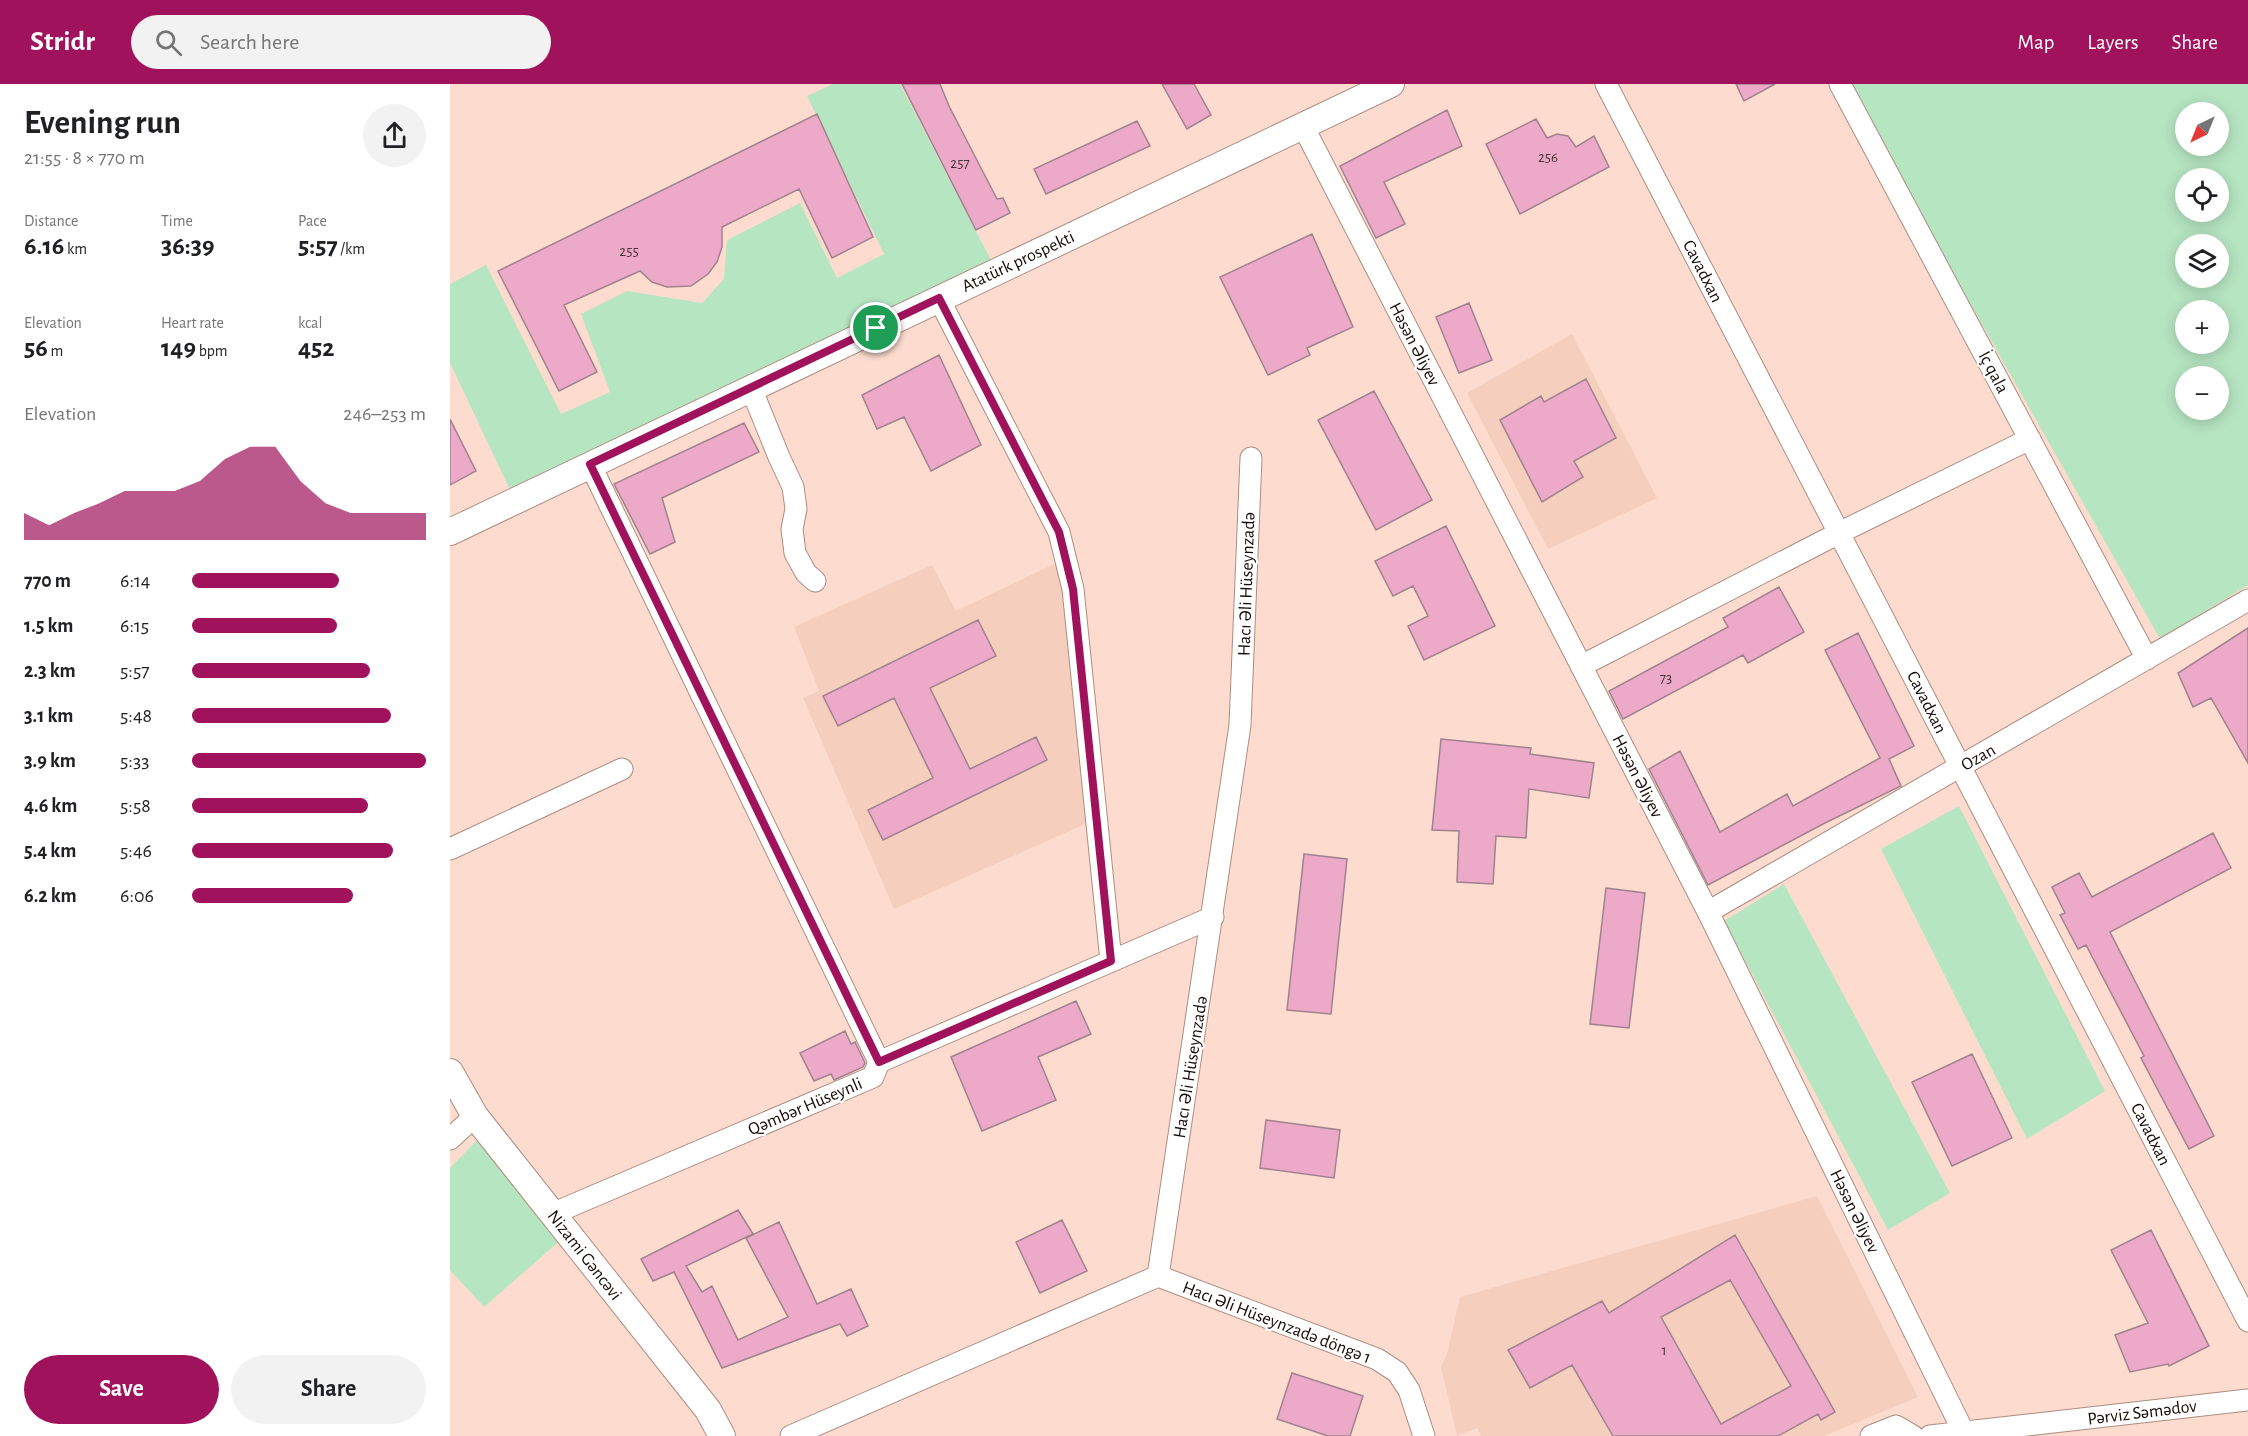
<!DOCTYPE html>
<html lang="en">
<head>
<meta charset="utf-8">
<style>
	:root { --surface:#fff; --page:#f2f2f2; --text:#202124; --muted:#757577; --accent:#a0135c }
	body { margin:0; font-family:"Alegreya Sans",sans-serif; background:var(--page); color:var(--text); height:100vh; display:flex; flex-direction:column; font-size:22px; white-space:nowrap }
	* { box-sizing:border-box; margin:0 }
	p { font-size:20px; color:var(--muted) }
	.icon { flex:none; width:33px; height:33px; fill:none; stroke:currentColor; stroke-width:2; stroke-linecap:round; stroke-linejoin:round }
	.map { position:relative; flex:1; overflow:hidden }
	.drawer { display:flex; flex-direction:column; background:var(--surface); width:450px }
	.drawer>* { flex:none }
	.needle { width:39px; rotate:223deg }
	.tools { position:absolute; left:1725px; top:18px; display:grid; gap:12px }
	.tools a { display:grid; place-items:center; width:54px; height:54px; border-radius:50%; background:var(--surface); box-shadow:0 3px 15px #0003; font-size:30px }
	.pin { position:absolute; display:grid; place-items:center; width:51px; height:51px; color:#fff; margin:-26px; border:3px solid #fff; border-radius:50%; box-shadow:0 2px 6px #0007 }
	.round { display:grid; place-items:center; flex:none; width:63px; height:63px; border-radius:32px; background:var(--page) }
	.head { display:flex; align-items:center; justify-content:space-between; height:102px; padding:0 24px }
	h1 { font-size:33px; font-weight:700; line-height:45px }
	.figures { display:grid; grid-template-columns:repeat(3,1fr); gap:9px; height:102px; padding:6px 24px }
	.figures div { display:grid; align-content:center }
	.figures b { font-size:26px; font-weight:700 }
	.figures small { font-size:16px; font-weight:400 }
	.figures p { font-size:16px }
	.chart { height:168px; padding:12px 24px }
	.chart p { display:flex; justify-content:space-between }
	.chart svg { width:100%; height:108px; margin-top:6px; fill:var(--accent); opacity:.7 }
	.button { display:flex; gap:12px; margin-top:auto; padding:12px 24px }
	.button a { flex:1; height:69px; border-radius:36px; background:var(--accent); color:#fff; font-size:24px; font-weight:700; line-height:69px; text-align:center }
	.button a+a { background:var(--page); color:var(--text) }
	ul { padding:0 24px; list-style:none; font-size:20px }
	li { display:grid; grid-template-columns:96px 72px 1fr; align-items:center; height:45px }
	li i { height:15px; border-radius:8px; background:var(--accent) }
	header { display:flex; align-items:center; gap:36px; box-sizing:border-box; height:84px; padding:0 30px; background:var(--accent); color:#fff }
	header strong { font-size:28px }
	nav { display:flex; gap:33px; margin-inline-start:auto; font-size:21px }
	.search { width:420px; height:54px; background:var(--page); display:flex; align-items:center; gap:15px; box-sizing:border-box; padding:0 21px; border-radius:33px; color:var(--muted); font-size:22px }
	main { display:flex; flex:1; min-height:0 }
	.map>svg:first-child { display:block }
	.built { fill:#f6cebe }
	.green { fill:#b6e5c2; fill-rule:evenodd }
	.building { fill:#eda9c8; stroke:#a0828f; stroke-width:1.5; fill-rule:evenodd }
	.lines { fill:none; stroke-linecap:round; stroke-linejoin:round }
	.minor-casing { stroke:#ac8d81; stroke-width:23 }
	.major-casing { stroke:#ac8d81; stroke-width:28 }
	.minor { stroke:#fff; stroke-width:21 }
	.major { stroke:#fff; stroke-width:26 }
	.route-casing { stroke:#fff; stroke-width:12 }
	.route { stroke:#a0135c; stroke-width:8 }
	.labels { text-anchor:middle; stroke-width:4.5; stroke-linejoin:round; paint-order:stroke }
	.number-label { font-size:15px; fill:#4a3236 }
	.street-label { font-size:18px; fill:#140a06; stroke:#fff }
</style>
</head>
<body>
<header>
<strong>Stridr</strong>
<div class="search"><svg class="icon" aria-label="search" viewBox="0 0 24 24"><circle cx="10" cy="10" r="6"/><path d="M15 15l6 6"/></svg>Search here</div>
<nav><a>Map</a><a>Layers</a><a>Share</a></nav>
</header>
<main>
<section class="drawer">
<div class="head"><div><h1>Evening run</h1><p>21:55 · 8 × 770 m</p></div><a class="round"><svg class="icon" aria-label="share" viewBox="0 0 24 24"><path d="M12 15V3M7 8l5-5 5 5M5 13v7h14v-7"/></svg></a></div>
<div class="figures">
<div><p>Distance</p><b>6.16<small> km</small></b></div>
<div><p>Time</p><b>36:39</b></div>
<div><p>Pace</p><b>5:57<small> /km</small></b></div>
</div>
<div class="figures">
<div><p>Elevation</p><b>56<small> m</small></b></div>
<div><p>Heart rate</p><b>149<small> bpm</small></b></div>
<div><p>kcal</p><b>452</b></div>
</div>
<div class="chart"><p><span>Elevation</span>246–253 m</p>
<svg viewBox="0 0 160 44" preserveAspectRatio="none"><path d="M0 44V33L10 38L20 33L30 29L40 24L50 24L60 24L70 20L80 11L90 6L100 6L110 20L120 29L130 33L140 33L150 33L160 33V44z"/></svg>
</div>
<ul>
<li><b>770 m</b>6:14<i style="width:63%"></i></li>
<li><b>1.5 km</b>6:15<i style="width:62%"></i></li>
<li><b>2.3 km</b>5:57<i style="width:76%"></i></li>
<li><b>3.1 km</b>5:48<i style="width:85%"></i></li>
<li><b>3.9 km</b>5:33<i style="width:100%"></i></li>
<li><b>4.6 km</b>5:58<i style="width:75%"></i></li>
<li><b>5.4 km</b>5:46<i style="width:86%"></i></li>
<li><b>6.2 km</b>6:06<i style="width:69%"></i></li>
</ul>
<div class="button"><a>Save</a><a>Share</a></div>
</section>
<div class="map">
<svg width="1798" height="1352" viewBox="0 0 1798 1352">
	<rect width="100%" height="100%" fill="#fddccf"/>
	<!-- built -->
	<path class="built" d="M1122,250L1207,414L1098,465L1017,309Z
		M610,477L640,738L444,825L353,614L369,607L344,543L482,481L506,527Z
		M1367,1112L1468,1313L1374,1352H1031L1027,1344L1007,1352L991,1283L997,1270L1010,1213Z"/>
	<!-- green -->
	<path class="green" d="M383,0H450L543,180L63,412L0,279V200L36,181L111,330L160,308L131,230L177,207L252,219L274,195L277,156L350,119L387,194L434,170L357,12Z
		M1396,0H1798V501L1710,555ZM1736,28H1768V62H1736ZM1736,94H1768V128H1736ZM1736,160H1768V194H1736ZM1736,226H1768V260H1736ZM1736,292H1768V326H1736Z
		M1509,722L1655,1007L1577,1055L1431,765Z
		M1334,800L1500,1109L1438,1146L1274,837Z
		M29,1054L113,1154L34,1223L0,1186V1084Z"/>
	<!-- building -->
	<path class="building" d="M452,0H490L499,22L547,115L553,114L560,129L526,146Z
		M712,0H744L761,31L737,45Z
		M1286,0H1325L1294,17Z
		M997,26L1012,62L934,98L955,140L926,154L890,82Z
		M367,30L423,153L382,174L349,105L272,143V163L267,178L258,190L241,202L217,203L202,198L190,187L114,221L147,288L109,307L48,187Z
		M1086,35L1097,54L1107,50L1118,52L1126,63L1144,52L1159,83L1070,130L1036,60Z
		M687,37L700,62L596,110L584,85Z
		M862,150L903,243L857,264L860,271L818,291L770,193Z
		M1019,219L1042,276L1009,289L986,233Z
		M489,271L531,361L481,387L454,333L427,345L412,311Z
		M1136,295L1166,354L1124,377L1133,393L1092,418L1050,336L1091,312L1094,318Z
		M924,307L982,416L926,446L868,336Z
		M0,335L26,387L0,401Z
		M294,339L309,368L212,414L225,458L200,470L164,400Z
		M996,442L1045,542L974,576L958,542L978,532L963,502L943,512L925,477Z
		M1329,503L1354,548L1298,579L1293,571L1173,635L1159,607L1278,543L1273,534Z
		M528,536L546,572L480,604L520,685L586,653L597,676L433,756L418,726L483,694L444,614L388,642L373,612Z
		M1798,544V679L1761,614L1743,623L1728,589Z
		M1408,549L1464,662L1439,675L1451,702L1375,739L1258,801L1199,685L1230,667L1270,748L1337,710L1343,722L1430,674L1375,566Z
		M991,655L1081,664L1080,670L1144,679L1139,714L1079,705L1076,754L1046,752L1043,800L1007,798L1009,747L982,746Z
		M1763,749L1781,784L1660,848L1764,1052L1739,1065L1691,974L1694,972L1636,861L1628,865L1610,831L1615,829L1602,803L1629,789L1642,813Z
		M854,770L897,775L881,930L837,926Z
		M1156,804L1195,809L1179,944L1140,940Z
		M626,917L641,950L588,973L606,1016L532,1047L501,973Z
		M395,947L401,960L405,958L415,979L413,983L384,996L381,990L364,997L350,969Z
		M1522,970L1562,1054L1502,1082L1462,998Z
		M816,1036L890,1046L884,1094L810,1084Z
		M288,1126L303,1150L236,1182L252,1208L262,1202L288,1256L338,1233L296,1154L329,1138L367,1220L401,1205L418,1242L397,1252L390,1240L272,1284L224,1188L203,1197L191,1175Z
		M612,1136L637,1187L590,1209L566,1158Z
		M1701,1146L1759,1262L1719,1282L1718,1280L1680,1288L1665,1251L1698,1239L1661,1166Z
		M1285,1151L1385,1328L1371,1336L1368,1330L1328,1352H1163L1122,1281L1080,1304L1058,1266L1152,1217L1159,1229ZM1280,1196L1341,1302L1271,1340L1211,1233Z
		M842,1289L913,1312L900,1352H878L827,1335Z"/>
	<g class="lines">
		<defs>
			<path id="minor" d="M1156,0L1798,1237
				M1390,0L1697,575
				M853,42L1258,828L1513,1347
				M489,215L609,448L623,505L661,877
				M301,304L329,373L343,403L346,425L342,445L345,469L356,489L365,497
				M140,380L429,978
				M1131,582L1389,449L1580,355
				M0,765L172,685
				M1258,828L1798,516
				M0,1055L25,1032
				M102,1130L423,993L429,978L763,833
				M708,1192L790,641L801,374
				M708,1192L927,1275L947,1288L959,1306L974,1352
				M341,1352L708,1192
				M1421,1352L1446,1342L1463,1352
				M1480,1352L1798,1316"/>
			<path id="major" d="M0,448L941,0
				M0,988L25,1032L258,1326L272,1352"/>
		</defs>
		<!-- minor casing -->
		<use href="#minor" class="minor-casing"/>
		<!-- major casing -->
		<use href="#major" class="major-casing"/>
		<!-- minor -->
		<use href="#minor" class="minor"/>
		<!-- major -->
		<use href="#major" class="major"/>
	</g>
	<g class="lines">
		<defs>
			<path id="route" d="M489,214L609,448L623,505L661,877L429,978L140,380Z"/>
		</defs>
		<!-- route casing -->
		<use href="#route" class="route-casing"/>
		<!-- route -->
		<use href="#route" class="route"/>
	</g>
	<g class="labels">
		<!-- number labels -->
		<g class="number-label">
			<text x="1098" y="78">256</text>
			<text x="510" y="84">257</text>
			<text x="179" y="172">255</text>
			<text x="1216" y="599">73</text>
			<text x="1214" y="1271">1</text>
		</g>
		<!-- street labels -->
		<g class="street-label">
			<text transform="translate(568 177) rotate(-25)" y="6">Atatürk prospekti</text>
			<text transform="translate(1253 187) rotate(63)" y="6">Cavadxan</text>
			<text transform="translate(965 260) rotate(63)" y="6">Həsən Əliyev</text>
			<text transform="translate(1544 288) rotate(62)" y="6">İç qala</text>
			<text transform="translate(796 500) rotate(-88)" y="6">Hacı Əli Hüseynzadə</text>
			<text transform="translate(1477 618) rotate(63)" y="6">Cavadxan</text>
			<text transform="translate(1528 673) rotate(-30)" y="6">Ozan</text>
			<text transform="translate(1188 692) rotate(63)" y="6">Həsən Əliyev</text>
			<text transform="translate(740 983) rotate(-81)" y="6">Hacı Əli Hüseynzadə</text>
			<text transform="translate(355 1022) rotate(-23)" y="6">Qəmbər Hüseynli</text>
			<text transform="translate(1701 1050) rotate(63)" y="6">Cavadxan</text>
			<text transform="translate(1405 1127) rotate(64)" y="6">Həsən Əliyev</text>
			<text transform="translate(135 1171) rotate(52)" y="6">Nizami Gəncəvi</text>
			<text transform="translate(827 1238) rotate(21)" y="6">Hacı Əli Hüseynzadə döngə 1</text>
			<text transform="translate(1692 1328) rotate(-7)" y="6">Pərviz Səmədov</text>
		</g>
	</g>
</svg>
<div class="tools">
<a><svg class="needle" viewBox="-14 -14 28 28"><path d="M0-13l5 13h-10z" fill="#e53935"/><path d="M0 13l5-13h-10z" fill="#757577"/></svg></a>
<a><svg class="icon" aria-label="locate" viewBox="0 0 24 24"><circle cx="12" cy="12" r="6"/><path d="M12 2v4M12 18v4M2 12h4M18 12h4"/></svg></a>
<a><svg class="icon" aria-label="layers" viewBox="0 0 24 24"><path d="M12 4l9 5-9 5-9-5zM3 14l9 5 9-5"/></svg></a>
<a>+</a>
<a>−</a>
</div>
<div class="pin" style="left:426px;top:244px;background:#1e9e55"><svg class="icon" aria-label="arrive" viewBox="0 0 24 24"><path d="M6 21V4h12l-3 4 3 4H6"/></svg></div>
</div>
</main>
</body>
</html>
